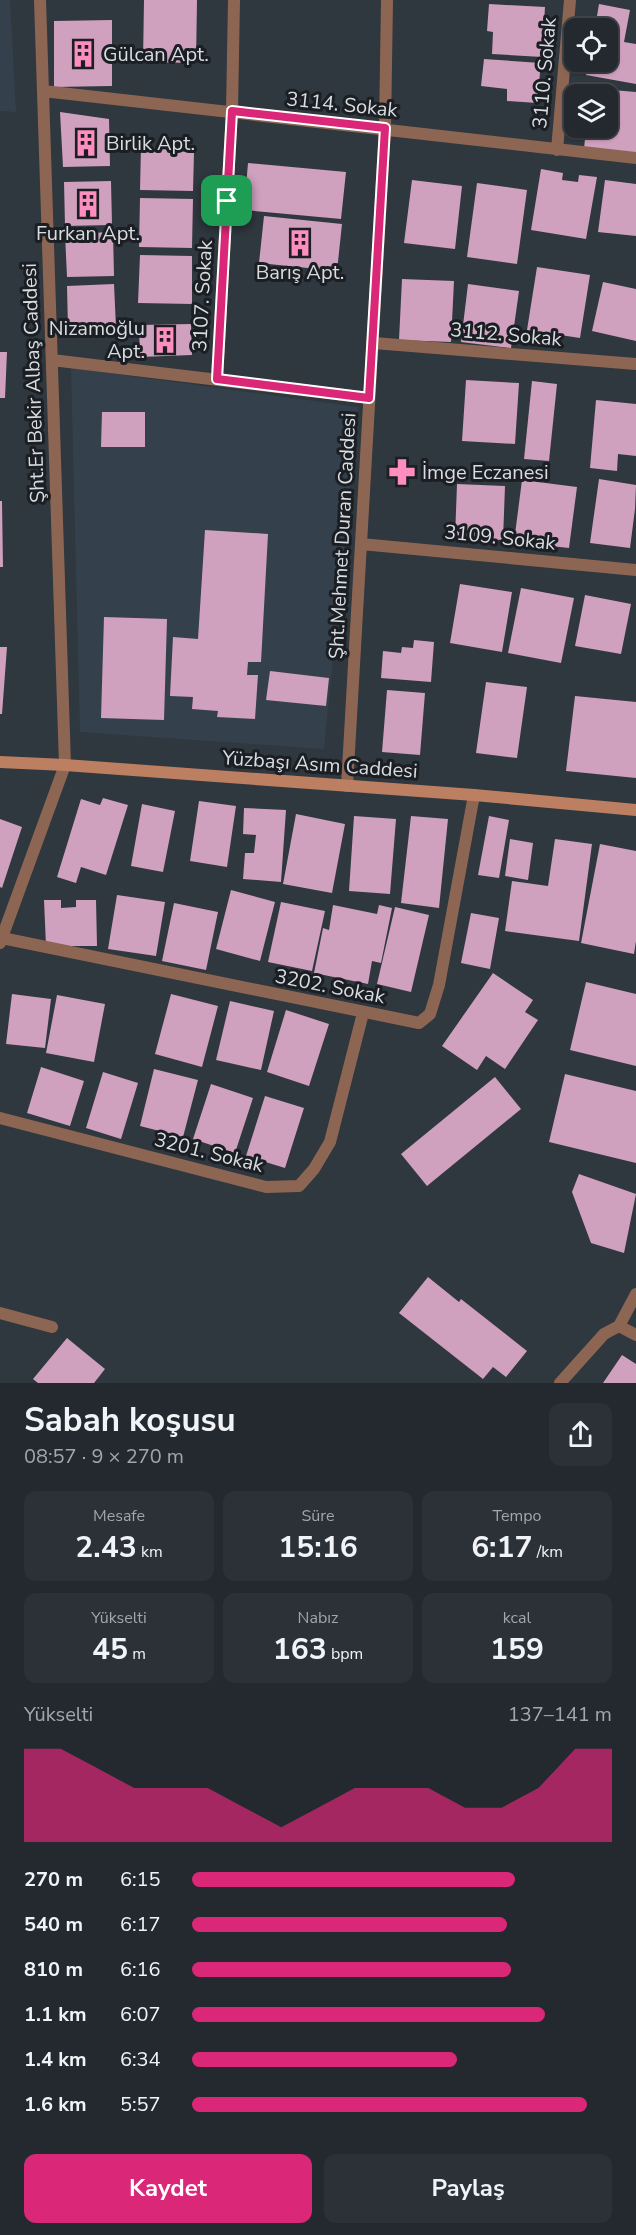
<!DOCTYPE html>
<html lang="tr">
<head>
<meta charset="utf-8">
<style>
	:root { --surface:#23292f; --page:#2b3137; --text:#f1f3f6; --muted:#a3a6aa; --line:#40454b; --accent:#db2777 }
	body { margin:0; font-family:"Nunito Sans",sans-serif; background:var(--page); color:var(--text); height:100vh; display:flex; flex-direction:column; font-size:22px; white-space:nowrap }
	* { box-sizing:border-box; margin:0 }
	p { font-size:20px; color:var(--muted) }
	.icon { flex:none; width:33px; height:33px; fill:none; stroke:currentColor; stroke-width:2; stroke-linecap:round; stroke-linejoin:round }
	.map { position:relative; height:1383px; overflow:hidden }
	.drawer { display:flex; flex-direction:column; background:var(--surface); flex:1 }
	.drawer>* { flex:none }
	.tools { position:absolute; left:564px; top:18px; display:grid; gap:12px }
	.tools a { display:grid; place-items:center; width:54px; height:54px; border-radius:12px; background:var(--surface); box-shadow:0 2px 4px #0004,0 0 0 2px var(--line); font-size:30px }
	.pin { position:absolute; display:grid; place-items:center; width:51px; height:51px; color:#fff; margin:-26px; border-radius:12px; box-shadow:0 3px 9px #0006 }
	.round { display:grid; place-items:center; flex:none; width:63px; height:63px; border-radius:12px; background:var(--page) }
	.headline { display:flex; align-items:center; justify-content:space-between; height:102px; padding:0 24px }
	h1 { font-size:33px; font-weight:700; line-height:45px }
	.stats { display:grid; grid-template-columns:repeat(3,1fr); gap:9px; height:102px; padding:6px 24px }
	.stats div { display:grid; align-content:center; border-radius:12px; background:var(--page); text-align:center }
	.stats b { font-size:30px; font-weight:700 }
	.stats small { font-size:16px; font-weight:400 }
	.stats p { font-size:16px }
	.chart { height:168px; padding:12px 24px }
	.chart p { display:flex; justify-content:space-between }
	.chart svg { width:100%; height:108px; margin-top:6px; fill:var(--accent); opacity:.7 }
	.primary-button { display:flex; gap:12px; margin-top:auto; padding:12px 24px }
	.primary-button a { flex:1; height:69px; border-radius:12px; background:var(--accent); color:#fff; font-size:24px; font-weight:700; line-height:69px; text-align:center }
	.primary-button a+a { background:var(--page); color:var(--text) }
	ul { padding:0 24px; list-style:none; font-size:20px }
	li { display:grid; grid-template-columns:96px 72px 1fr; align-items:center; height:45px }
	li i { height:15px; border-radius:8px; background:var(--accent) }
	.map>svg:first-child { display:block }
	.built { fill:#34414d }
	.building { fill:#d0a0bf }
	.lines { fill:none; stroke-linecap:round; stroke-linejoin:round }
	.minor { stroke:#8d6653; stroke-width:12 }
	.secondary { stroke:#bd7f61; stroke-width:12 }
	.route-casing { stroke:#fff; stroke-width:12 }
	.route { stroke:#db2777; stroke-width:8 }
	.labels { text-anchor:middle; stroke-width:6; stroke-linejoin:round; paint-order:stroke }
	.poi-label { font-size:20px; fill:#d8dde2; stroke:#1b1e22; text-anchor:start }
	.street-label { font-size:20px; fill:#d8dde2; stroke:#1b1e22 }
</style>
</head>
<body>
<div class="map">
<svg width="636" height="1383" viewBox="0 0 636 1383">
	<rect width="100%" height="100%" fill="#2f373f"/>
	<!-- built -->
	<path class="built" d="M0,0H10L16,112L0,111Z
		M71,368L358,407L324,749L80,732Z"/>
	<!-- building -->
	<path class="building" d="M144,0H197L196,63L143,62Z
		M489,4L545,7L542,57L492,54L493,32L487,31Z
		M599,4L630,10L624,42L636,44V84L586,75L588,62H608V28H595Z
		M112,20V86L54,87V21Z
		M484,59L541,63L537,103L507,101V89L481,86Z
		M589,88L636,92V153L584,149L586,128H608V94H589Z
		M60,112L109,119L110,166L63,167Z
		M141,146L194,153L193,191L140,190Z
		M248,163L346,172L341,219L244,210Z
		M541,169L563,173L562,180L578,182L579,175L597,177L586,239L531,230Z
		M412,180L462,186L455,249L404,243Z
		M605,180L636,184V236L598,232Z
		M111,181L112,225L65,226L64,182Z
		M477,183L527,190L517,264L467,257Z
		M140,198L193,199L192,248L139,247Z
		M264,216L342,224L337,271L259,263Z
		M113,232L114,276L67,277L65,234Z
		M140,255L192,256V304L138,303Z
		M537,267L590,275L580,338L527,330Z
		M402,279L454,281L451,342L399,340Z
		M603,282L636,289V341L592,331Z
		M114,284L116,328L68,329L67,286Z
		M468,284L519,291L511,348L461,342Z
		M191,324L192,355L140,357L139,325Z
		M0,352H7L5,398H0Z
		M466,380L519,383L515,444L462,441Z
		M532,381L557,384L549,461L524,459Z
		M596,400L636,404V456L618,454L617,471L590,468Z
		M102,412H145V447H101Z
		M599,479L636,485L635,509L630,548L590,543Z
		M522,480L577,487L569,548L514,542Z
		M457,484L505,486L503,540L455,538Z
		M0,501H2L3,567H0Z
		M205,530L268,534L261,662H248L247,675H258L255,719L217,717L218,711L192,709L193,697L170,696L173,637L198,639Z
		M460,584L512,592L502,652L450,643Z
		M521,588L574,598L561,663L508,653Z
		M585,595L631,604L621,654L575,646Z
		M104,617L167,619L164,720L101,718Z
		M414,640L434,642L431,682L381,678L383,651L401,653L402,647L413,648Z
		M0,647H7L2,714H0Z
		M270,671L329,678L326,706L266,700Z
		M486,682L527,687L517,758L476,753Z
		M387,690L425,693L420,755L382,752Z
		M575,696L636,702V778L566,771Z
		M103,798L128,805L106,875L81,867L76,883L57,877L81,799L100,805Z
		M199,801L236,806L227,867L190,861Z
		M142,804L175,811L163,872L131,866Z
		M244,808L286,810L281,882L243,879L245,853H254L256,835L243,834Z
		M296,814L345,824L332,893L283,884Z
		M354,816L396,819L390,894L349,891Z
		M411,816L448,819L439,908L401,903Z
		M489,816L509,820L499,878L478,875Z
		M0,819L22,827L2,888L0,887Z
		M510,839L533,843L528,880L505,876Z
		M555,839L592,844L579,941L505,931L512,881L548,886Z
		M600,844L636,851V941L634,954L581,943Z
		M231,890L275,902L260,961L216,949Z
		M117,895L165,902L156,956L108,949Z
		M44,900H61V908L76,907V900H96L97,946H46Z
		M281,902L325,911L312,971L268,962Z
		M174,903L218,912L206,970L162,961Z
		M333,905L377,914L379,905L392,908L381,963L372,961L368,984L314,973L323,928L329,930Z
		M395,907L429,915L411,992L377,984Z
		M471,913L499,918L490,969L461,963Z
		M493,973L533,1000L525,1012L538,1020L505,1069L486,1056L477,1070L442,1046Z
		M586,982L636,994V1066L570,1050Z
		M12,994L51,999L45,1048L6,1044Z
		M171,994L218,1006L202,1067L155,1054Z
		M57,995L105,1004L94,1062L46,1053Z
		M230,1001L274,1011L261,1070L216,1060Z
		M286,1010L329,1024L309,1086L267,1072Z
		M41,1067L84,1081L70,1126L27,1113Z
		M154,1069L198,1080L183,1137L140,1126Z
		M103,1072L138,1083L121,1139L86,1128Z
		M565,1074L636,1091V1163L549,1142Z
		M495,1077L521,1109L427,1186L401,1154Z
		M211,1084L253,1098L235,1153L193,1139Z
		M265,1096L304,1108L285,1168L246,1156Z
		M579,1174L636,1194L624,1253L591,1243L572,1192Z
		M428,1277L459,1302L461,1299L527,1351L506,1377L493,1367L483,1379L399,1313Z
		M67,1338L105,1369L94,1383H38L33,1379Z
		M622,1355L636,1364V1383H603Z"/>
	<g class="lines">
		<!-- minor -->
		<path class="minor" d="M43,91L636,158
			M557,150L570,0
			M374,343L636,364
			M52,360L369,398
			M217,379L232,111L234,0
			M361,544L636,570
			M347,786L385,128L387,0
			M2,938L419,1023L430,1014L439,985L474,795
			M0,943L65,765L40,0
			M0,1118L266,1187L299,1186L314,1169L330,1142L363,1013
			M0,1313L52,1327
			M619,1326L636,1335
			M560,1383L604,1334L619,1326L636,1294"/>
		<!-- secondary -->
		<path class="secondary" d="M0,762L65,765L474,795L636,810"/>
	</g>
	<g class="lines">
		<defs>
			<path id="route" d="M232,111L385,128L369,398L217,379Z"/>
		</defs>
		<!-- route casing -->
		<use href="#route" class="route-casing"/>
		<!-- route -->
		<use href="#route" class="route"/>
	</g>
	<!-- icons -->
	<defs>
		<symbol id="building-bare" viewBox="-9 -9 18 18"><path d="M-4-6H4V6H1V3H-1V6H-4ZM-2.5-4.3h1.7v1.8h-1.7ZM.8-4.3h1.7v1.8H.8ZM-2.5-1h1.7V.8h-1.7ZM.8-1h1.7V.8H.8Z" fill="#fd8ebf" stroke="#1b1e22" stroke-width="2.5" paint-order="stroke"/></symbol>
		<symbol id="pharmacy-bare" viewBox="-9 -9 18 18"><path d="M-2-6h4v4h4v4h-4v4h-4v-4h-4v-4h4Z" fill="#fd8ebf" stroke="#1b1e22" stroke-width="2.5" paint-order="stroke"/></symbol>
	</defs>
	<g fill-rule="evenodd">
		<use href="#building-bare" x="64" y="35" width="38" height="38"/>
		<use href="#building-bare" x="67" y="124" width="38" height="38"/>
		<use href="#building-bare" x="69" y="185" width="38" height="38"/>
		<use href="#building-bare" x="281" y="224" width="38" height="38"/>
		<use href="#building-bare" x="146" y="321" width="38" height="38"/>
		<use href="#pharmacy-bare" x="383" y="453" width="38" height="38"/>
	</g>
	<g class="labels">
		<!-- poi labels -->
		<g class="poi-label">
			<text x="103" y="61">Gülcan Apt.</text>
			<text x="106" y="150">Birlik Apt.</text>
			<text x="88" y="240" text-anchor="middle">Furkan Apt.</text>
			<text x="300" y="279" text-anchor="middle">Barış Apt.</text>
			<text x="145" y="335" text-anchor="end">Nizamoğlu<tspan x="145" dy="23">Apt.</tspan></text>
			<text x="422" y="479">İmge Eczanesi</text>
		</g>
		<!-- street labels -->
		<g class="street-label">
			<text transform="translate(544 73) rotate(-85)" y="7">3110. Sokak</text>
			<text transform="translate(342 104) rotate(6)" y="7">3114. Sokak</text>
			<text transform="translate(202 296) rotate(-87)" y="7">3107. Sokak</text>
			<text transform="translate(506 334) rotate(5)" y="7">3112. Sokak</text>
			<text transform="translate(33 383) rotate(-92)" y="7">Şht.Er Bekir Albaş Caddesi</text>
			<text transform="translate(342 536) rotate(-87)" y="7">Şht.Mehmet Duran Caddesi</text>
			<text transform="translate(500 537) rotate(6)" y="7">3109. Sokak</text>
			<text transform="translate(320 764) rotate(4)" y="7">Yüzbaşı Asım Caddesi</text>
			<text transform="translate(330 986) rotate(11)" y="7">3202. Sokak</text>
			<text transform="translate(209 1152) rotate(14)" y="7">3201. Sokak</text>
		</g>
	</g>
</svg>
<div class="tools">
<a><svg class="icon" aria-label="locate" viewBox="0 0 24 24"><circle cx="12" cy="12" r="6"/><path d="M12 2v4M12 18v4M2 12h4M18 12h4"/></svg></a>
<a><svg class="icon" aria-label="layers" viewBox="0 0 24 24"><path d="M12 4l9 5-9 5-9-5zM3 14l9 5 9-5"/></svg></a>
</div>
<div class="pin" style="left:227px;top:201px;background:#1e9e55"><svg class="icon" aria-label="arrive" viewBox="0 0 24 24"><path d="M6 21V4h12l-3 4 3 4H6"/></svg></div>
</div>
<section class="drawer">
<div class="headline"><div><h1>Sabah koşusu</h1><p>08:57 · 9 × 270 m</p></div><a class="round"><svg class="icon" aria-label="share" viewBox="0 0 24 24"><path d="M12 15V3M7 8l5-5 5 5M5 13v7h14v-7"/></svg></a></div>
<div class="stats">
<div><p>Mesafe</p><b>2.43<small> km</small></b></div>
<div><p>Süre</p><b>15:16</b></div>
<div><p>Tempo</p><b>6:17<small> /km</small></b></div>
</div>
<div class="stats">
<div><p>Yükselti</p><b>45<small> m</small></b></div>
<div><p>Nabız</p><b>163<small> bpm</small></b></div>
<div><p>kcal</p><b>159</b></div>
</div>
<div class="chart"><p><span>Yükselti</span>137–141 m</p>
<svg viewBox="0 0 160 44" preserveAspectRatio="none"><path d="M0 44V6L10 6L20 14L30 22L40 22L50 22L60 30L70 38L80 30L90 22L100 22L110 22L120 30L130 30L140 22L150 6L160 6V44z"/></svg>
</div>
<ul>
<li><b>270 m</b>6:15<i style="width:77%"></i></li>
<li><b>540 m</b>6:17<i style="width:75%"></i></li>
<li><b>810 m</b>6:16<i style="width:76%"></i></li>
<li><b>1.1 km</b>6:07<i style="width:84%"></i></li>
<li><b>1.4 km</b>6:34<i style="width:63%"></i></li>
<li><b>1.6 km</b>5:57<i style="width:94%"></i></li>
</ul>
<div class="primary-button"><a>Kaydet</a><a>Paylaş</a></div>
</section>
</body>
</html>
